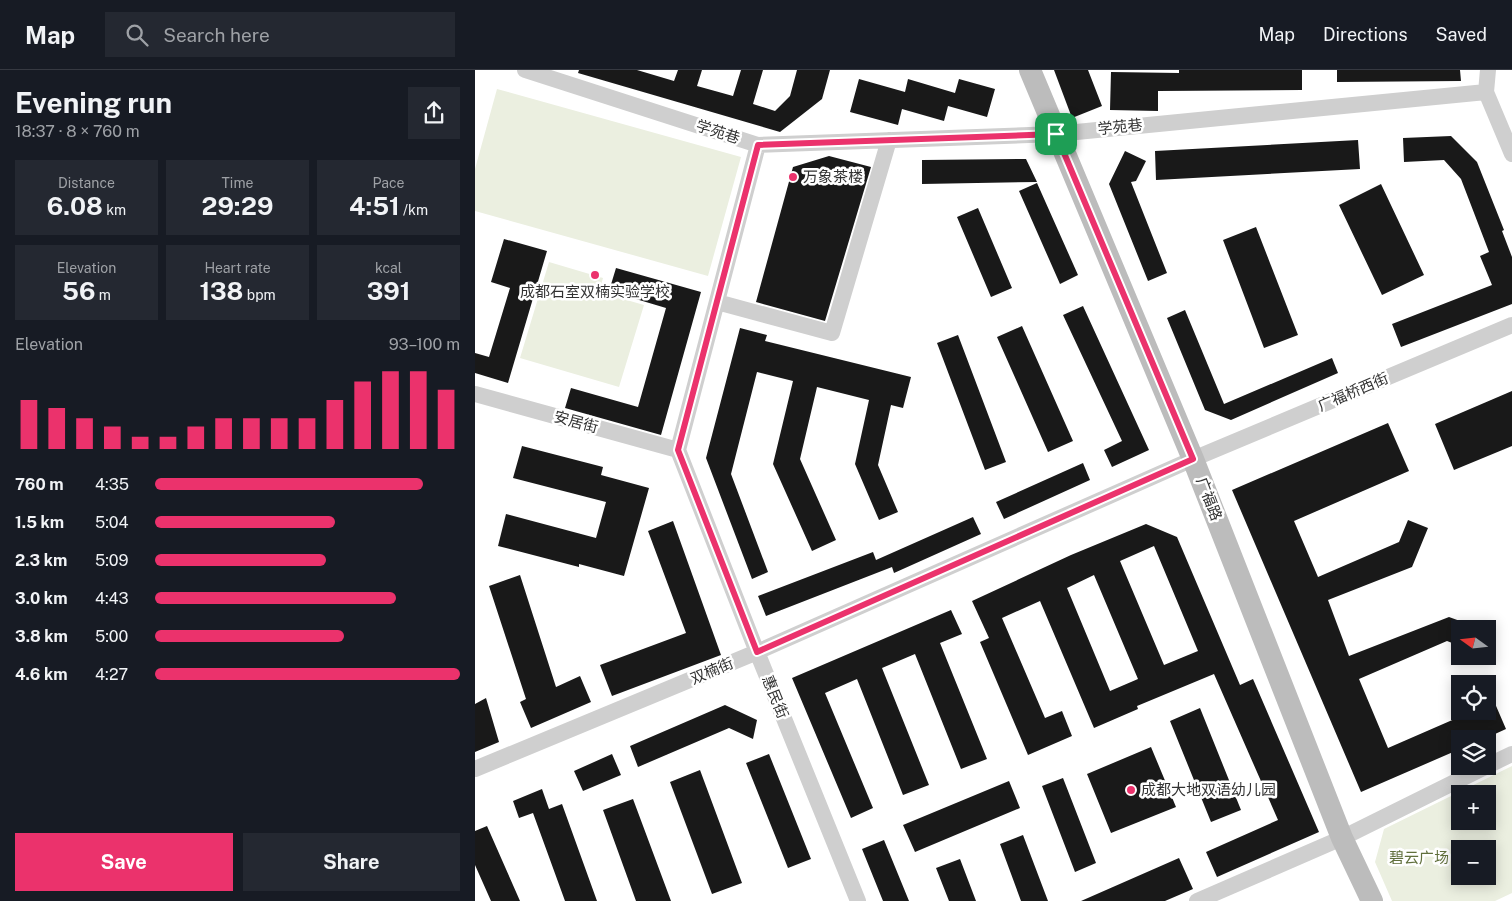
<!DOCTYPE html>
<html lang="en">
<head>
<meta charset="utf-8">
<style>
	:root { --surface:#171b24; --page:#242831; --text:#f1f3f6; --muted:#9ea1a6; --line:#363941; --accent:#eb326c }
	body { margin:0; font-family:"Public Sans","Noto Sans SC",sans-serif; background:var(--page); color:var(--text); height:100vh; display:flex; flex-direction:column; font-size:19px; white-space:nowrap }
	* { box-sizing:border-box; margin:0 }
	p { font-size:16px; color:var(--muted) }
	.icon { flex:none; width:28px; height:28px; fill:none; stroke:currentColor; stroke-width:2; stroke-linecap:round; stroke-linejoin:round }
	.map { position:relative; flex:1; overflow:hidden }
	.drawer { display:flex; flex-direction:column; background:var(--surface); width:475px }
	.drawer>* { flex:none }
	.needle { width:32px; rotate:285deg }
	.buttons { position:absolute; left:976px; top:550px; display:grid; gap:10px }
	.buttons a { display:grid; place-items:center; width:45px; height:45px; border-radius:0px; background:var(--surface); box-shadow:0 2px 12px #0003; font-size:25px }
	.pin { position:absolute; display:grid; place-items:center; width:42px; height:42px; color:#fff; margin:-21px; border-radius:10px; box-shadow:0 2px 8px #0006 }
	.round { display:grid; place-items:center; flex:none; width:52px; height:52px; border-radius:0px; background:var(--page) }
	.head { display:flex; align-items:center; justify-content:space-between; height:85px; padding:0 15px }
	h1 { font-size:28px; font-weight:700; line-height:38px }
	.figures { display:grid; grid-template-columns:repeat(3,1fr); gap:8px; height:85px; padding:5px 15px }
	.figures div { display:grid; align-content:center; border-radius:0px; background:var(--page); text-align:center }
	.figures b { font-size:25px; font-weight:700 }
	.figures small { font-size:14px; font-weight:400 }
	.figures p { font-size:14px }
	.chart { height:140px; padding:10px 15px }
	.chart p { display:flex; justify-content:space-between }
	.chart svg { width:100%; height:90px; margin-top:5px; stroke:var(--accent); stroke-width:6 }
	.action { display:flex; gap:10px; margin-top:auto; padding:10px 15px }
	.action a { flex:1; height:58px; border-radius:0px; background:var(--accent); color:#fff; font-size:20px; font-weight:700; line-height:58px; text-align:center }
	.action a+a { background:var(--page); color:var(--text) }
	ul { padding:0 15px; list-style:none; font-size:16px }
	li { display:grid; grid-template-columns:80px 60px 1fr; align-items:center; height:38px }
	li i { height:12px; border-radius:6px; background:var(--accent) }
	header { display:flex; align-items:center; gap:30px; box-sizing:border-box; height:70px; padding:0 25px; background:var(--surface); border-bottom:1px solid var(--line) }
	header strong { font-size:24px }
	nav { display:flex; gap:28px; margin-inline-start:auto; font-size:18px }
	.search { width:350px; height:45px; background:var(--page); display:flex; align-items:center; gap:12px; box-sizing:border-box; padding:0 18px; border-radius:0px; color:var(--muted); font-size:19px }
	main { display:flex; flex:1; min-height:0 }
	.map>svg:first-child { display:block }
	.green { fill:#ebefe0; fill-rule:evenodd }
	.building { fill:#191919; fill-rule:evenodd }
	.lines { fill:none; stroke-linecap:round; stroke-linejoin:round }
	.street { stroke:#cfcfcf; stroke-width:16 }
	.secondary { stroke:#bcbcbc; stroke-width:22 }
	.route-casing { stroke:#fff; stroke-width:10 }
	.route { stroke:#eb326c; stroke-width:6 }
	.poi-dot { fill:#eb326c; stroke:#fff; stroke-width:2 }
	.labels { text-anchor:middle; stroke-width:5; stroke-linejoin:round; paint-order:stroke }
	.street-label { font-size:15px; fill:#323232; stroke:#fff }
	.poi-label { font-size:15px; fill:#323232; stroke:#fff; text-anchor:start }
	.park-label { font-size:15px; fill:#61703d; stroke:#fff }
</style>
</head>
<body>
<header>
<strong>Map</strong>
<div class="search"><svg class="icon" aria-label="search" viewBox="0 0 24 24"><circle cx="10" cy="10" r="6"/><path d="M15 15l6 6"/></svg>Search here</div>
<nav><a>Map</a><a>Directions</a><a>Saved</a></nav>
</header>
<main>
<section class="drawer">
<div class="head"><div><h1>Evening run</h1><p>18:37 · 8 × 760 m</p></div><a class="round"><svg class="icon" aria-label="share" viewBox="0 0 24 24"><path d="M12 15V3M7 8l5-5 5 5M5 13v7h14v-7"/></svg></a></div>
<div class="figures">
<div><p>Distance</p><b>6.08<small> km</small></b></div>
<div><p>Time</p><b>29:29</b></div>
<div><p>Pace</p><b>4:51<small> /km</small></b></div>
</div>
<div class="figures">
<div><p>Elevation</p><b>56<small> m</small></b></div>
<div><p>Heart rate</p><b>138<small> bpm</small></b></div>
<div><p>kcal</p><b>391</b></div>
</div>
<div class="chart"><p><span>Elevation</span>93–100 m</p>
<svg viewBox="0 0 160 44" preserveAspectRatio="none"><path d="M5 44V20M15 44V24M25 44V29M35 44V33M45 44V38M55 44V38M65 44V33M75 44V29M85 44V29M95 44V29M105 44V29M115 44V20M125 44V11M135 44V6M145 44V6M155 44V15"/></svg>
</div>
<ul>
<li><b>760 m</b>4:35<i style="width:88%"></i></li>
<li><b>1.5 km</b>5:04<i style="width:59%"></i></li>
<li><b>2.3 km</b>5:09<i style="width:56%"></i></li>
<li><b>3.0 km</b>4:43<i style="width:79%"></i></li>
<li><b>3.8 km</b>5:00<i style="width:62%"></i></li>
<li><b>4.6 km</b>4:27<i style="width:100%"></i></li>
</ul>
<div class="action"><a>Save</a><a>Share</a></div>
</section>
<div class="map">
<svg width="1037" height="831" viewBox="0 0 1037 831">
	<rect width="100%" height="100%" fill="#fff"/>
	<!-- green -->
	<path class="green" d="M22,19L266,87L233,206L0,141V99Z
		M74,192L128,208L124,222L169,235L144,317L45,288Z
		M1037,696V823L1020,831H917L900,792L909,759ZM985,724H1012V751H985ZM985,779H1012V806H985Z"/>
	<!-- building -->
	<path class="building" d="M104,0H162L199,11L203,0H227L222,16L258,26L266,0H288L278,34L300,41L315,26L322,0H355L347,29L305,62L103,3Z
		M579,0H613L627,36L597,48Z
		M704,0H827V20L683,21V41L635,40L636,2L704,3Z
		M862,0H985L986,11L862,12Z
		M384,9L430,22L433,9L480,23L484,9L520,19L512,47L473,36L469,51L427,39L423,55L375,42Z
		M976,66L1002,92L1029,160L1027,161L1037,187V234L926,277L917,254L1017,215L1005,186L1014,182L986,109L969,90L929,92L928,68Z
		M883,70L885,99L681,110L680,81Z
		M650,81L671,91L661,111L656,112L692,203L673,211L634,114Z
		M354,86L396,97L350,251L281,232L318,97Z
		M551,89L562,112L447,114V90Z
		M562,113L603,205L585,214L544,121Z
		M906,114L949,205L907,225L864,135Z
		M503,138L537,218L516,227L482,147Z
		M781,157L823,265L789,278L748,170Z
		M29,169L72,181L33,313L0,303V283L14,287L35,218L16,212Z
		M141,198L226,222L186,365L90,338L96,318L163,337L191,238L134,221Z
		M608,236L674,380L637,397L629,380L647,371L588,245Z
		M710,240L749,334L857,288L863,303L756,350L730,340L692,248Z
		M547,256L598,371L573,382L522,267Z
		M265,258L292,265L290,271L436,307L428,338L416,335L403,395L423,442L404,450L380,394L394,330L342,317L325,389L361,470L337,481L298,394L318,311L282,302L256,404L293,502L277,509L231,388Z
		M483,265L531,392L510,400L462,273Z
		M1037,321V376L979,400L960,354Z
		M913,353L934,401L819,451L843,507L924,472L933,450L953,458L937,497L853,530L874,586L974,547L985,551V576L972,571L884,609L913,678L998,641H1012V615L1031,659L1009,669H985V679L886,722L757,420Z
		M47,376L128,397L126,405L174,418L149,506L104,494V497L23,476L31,444L121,468L131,432L38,408Z
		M608,393L615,410L529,449L521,432Z
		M498,447L506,464L419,503L417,497L291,546L283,526L398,482L401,490Z
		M198,451L246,585L137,626L125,595L211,563L173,461Z
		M671,454L702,467L765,615L778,609L844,762L742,807L731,782L803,750L739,604L662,636L663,639L619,658L565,531L527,548L570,648L587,641L597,666L553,685L505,572L514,568L497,531L596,485ZM679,476L723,581L689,595L645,491ZM619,505L663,609L635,621L592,518Z
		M45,505L81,617L105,606L116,632L56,658L45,632L51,629L14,516Z
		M476,540L487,564L465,573L512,689L486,699L440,584L407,598L454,715L428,725L382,609L350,623L398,738L376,748L317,608Z
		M11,628L24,672L0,682V634Z
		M250,635L282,650L278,669L254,658L163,697L155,676Z
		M725,638L766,740L736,752L695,651Z
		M676,677L701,737L636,763L612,704Z
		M137,684L146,705L108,721L99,701Z
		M294,684L336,789L313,798L271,693Z
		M225,700L267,813L237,824L195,712Z
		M588,708L621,793L600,802L567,716Z
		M534,711L545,738L440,782L428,755Z
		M67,719L74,739L87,734L122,831H90L58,743L44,748L38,731Z
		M158,729L196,831H161L128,740Z
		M12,756L45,831H16L0,795V761Z
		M548,765L573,831H546L525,774Z
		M409,770L434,831H408L387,779Z
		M704,788L718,819L690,831H606Z
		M485,789L501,831H474L461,798Z"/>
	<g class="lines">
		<!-- street -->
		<path class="street" d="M50,0L283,75L581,64L1011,22
			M1013,0L1011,22L1037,84
			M283,75L203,380L282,582L383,831
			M242,232L357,263L414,70
			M0,324L203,380
			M1012,696L1037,684
			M0,699L282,582L718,389L1037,255
			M722,831L867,768L1012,696"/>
		<!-- secondary -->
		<path class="secondary" d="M555,0L718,389L867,768L897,831"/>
	</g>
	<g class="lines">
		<defs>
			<path id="route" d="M581,64L718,389L282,582L203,380L283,75Z"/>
		</defs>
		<!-- route casing -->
		<use href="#route" class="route-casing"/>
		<!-- route -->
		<use href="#route" class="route"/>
	</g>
	<!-- markers -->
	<g class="poi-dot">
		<circle cx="318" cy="107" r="5"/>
		<circle cx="120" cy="205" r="5"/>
		<circle cx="656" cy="720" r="5"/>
	</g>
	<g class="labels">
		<!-- street labels -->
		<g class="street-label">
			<text transform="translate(645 57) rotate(-6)" y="5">学苑巷</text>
			<text transform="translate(243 62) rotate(18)" y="5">学苑巷</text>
			<text transform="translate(878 322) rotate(-23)" y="5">广福桥西街</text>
			<text transform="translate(101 352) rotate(15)" y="5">安居街</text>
			<text transform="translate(734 429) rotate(69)" y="5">广福路</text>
			<text transform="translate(237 601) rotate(-23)" y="5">双楠街</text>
			<text transform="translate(300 627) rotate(68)" y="5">惠民街</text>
		</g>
		<!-- poi labels -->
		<g class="poi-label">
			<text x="328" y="112">万象茶楼</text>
			<text x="120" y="227" text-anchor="middle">成都石室双楠实验学校</text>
			<text x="666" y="725">成都大地双语幼儿园</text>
		</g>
		<!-- park labels -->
		<g class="park-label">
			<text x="944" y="793">碧云广场</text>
		</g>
	</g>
</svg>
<div class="buttons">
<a><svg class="needle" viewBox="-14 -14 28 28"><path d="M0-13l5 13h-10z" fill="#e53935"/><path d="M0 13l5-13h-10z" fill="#9ea1a6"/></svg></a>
<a><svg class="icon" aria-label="locate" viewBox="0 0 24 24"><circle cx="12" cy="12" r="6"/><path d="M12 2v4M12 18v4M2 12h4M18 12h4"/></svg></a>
<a><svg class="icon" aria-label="layers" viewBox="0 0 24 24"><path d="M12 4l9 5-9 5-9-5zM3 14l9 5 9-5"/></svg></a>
<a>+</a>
<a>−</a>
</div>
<div class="pin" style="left:581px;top:64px;background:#1e9e55"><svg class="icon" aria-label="arrive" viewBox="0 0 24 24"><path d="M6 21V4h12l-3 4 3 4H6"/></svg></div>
</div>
</main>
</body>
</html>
